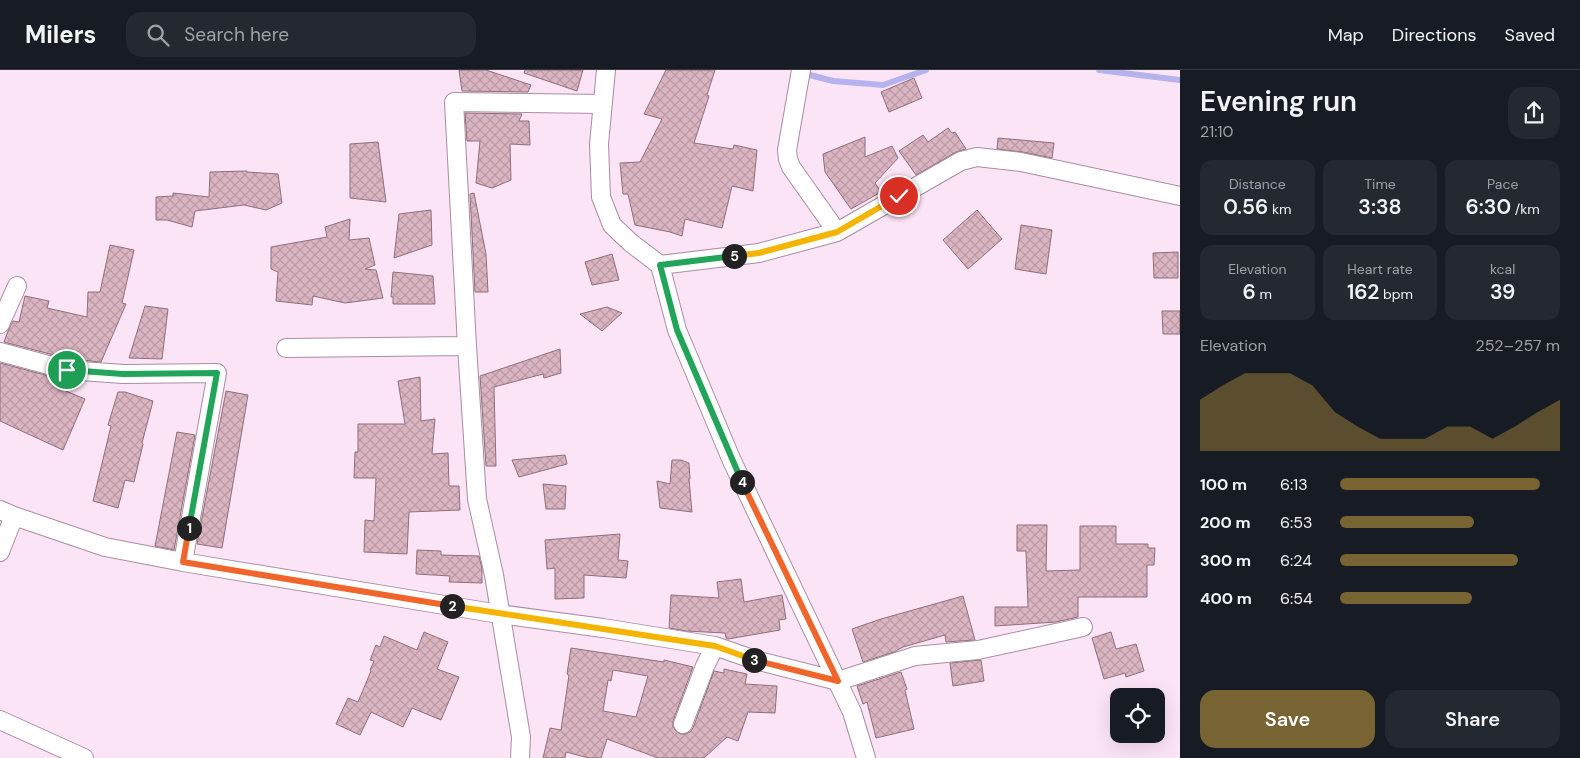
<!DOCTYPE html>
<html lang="en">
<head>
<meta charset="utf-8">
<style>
	:root { --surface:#171b24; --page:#242831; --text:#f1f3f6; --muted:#9ea1a6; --line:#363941; --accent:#786433 }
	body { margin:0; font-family:"DM Sans",sans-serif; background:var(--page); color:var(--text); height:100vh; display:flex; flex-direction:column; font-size:19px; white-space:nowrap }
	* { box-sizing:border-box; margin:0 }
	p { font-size:16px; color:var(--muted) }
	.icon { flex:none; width:28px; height:28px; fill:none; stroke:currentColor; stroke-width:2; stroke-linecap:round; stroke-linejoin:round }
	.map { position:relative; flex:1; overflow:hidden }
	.drawer { display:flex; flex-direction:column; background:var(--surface); width:400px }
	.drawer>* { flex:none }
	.tools { position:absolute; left:1110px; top:618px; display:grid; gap:10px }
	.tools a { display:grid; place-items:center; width:55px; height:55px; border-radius:10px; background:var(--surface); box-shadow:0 5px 20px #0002; font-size:25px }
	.pin { position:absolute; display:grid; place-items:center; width:42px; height:42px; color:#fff; margin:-21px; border:2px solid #fff; border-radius:50%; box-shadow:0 1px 5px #0007 }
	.km { position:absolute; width:25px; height:25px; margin:-12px; border-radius:50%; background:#222; color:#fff; font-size:14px; line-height:25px; text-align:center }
	.round { display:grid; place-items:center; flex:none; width:52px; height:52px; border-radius:15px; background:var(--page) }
	.head { display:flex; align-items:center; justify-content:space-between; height:85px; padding:0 20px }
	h1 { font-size:28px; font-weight:600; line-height:38px }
	.metrics { display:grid; grid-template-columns:repeat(3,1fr); gap:8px; height:85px; padding:5px 20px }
	.metrics div { display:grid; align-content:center; border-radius:12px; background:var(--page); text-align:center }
	.metrics b { font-size:21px; font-weight:600 }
	.metrics small { font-size:14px; font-weight:400 }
	.metrics p { font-size:14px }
	.chart { height:140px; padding:10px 20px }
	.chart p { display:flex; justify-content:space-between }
	.chart svg { width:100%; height:90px; margin-top:5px; fill:var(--accent); opacity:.7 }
	.primary-button { display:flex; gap:10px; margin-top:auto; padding:10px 20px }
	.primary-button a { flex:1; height:58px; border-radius:15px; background:var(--accent); color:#fff; font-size:20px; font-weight:600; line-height:58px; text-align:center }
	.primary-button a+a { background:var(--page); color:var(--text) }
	ul { padding:0 20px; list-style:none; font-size:16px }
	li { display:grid; grid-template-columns:80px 60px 1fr; align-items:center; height:38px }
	li i { height:12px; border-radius:6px; background:var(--accent) }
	header { display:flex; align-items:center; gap:30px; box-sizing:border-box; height:70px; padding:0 25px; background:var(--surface); border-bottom:1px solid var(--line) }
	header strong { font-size:24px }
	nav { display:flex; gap:28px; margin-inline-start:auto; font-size:18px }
	.search { width:350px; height:45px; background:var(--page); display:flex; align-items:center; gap:12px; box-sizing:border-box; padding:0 18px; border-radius:15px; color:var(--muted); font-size:19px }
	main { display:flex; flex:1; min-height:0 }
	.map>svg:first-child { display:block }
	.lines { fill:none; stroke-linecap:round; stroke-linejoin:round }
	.stream { stroke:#b5b2ed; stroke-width:6 }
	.building { fill:url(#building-cross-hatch); stroke:#906f7a; fill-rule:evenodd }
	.minor-casing { stroke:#a98da3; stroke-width:20 }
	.minor { stroke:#fff; stroke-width:18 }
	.split-1-casing { stroke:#fff; stroke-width:10 }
	.split-2-casing { stroke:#fff; stroke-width:10 }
	.split-3-casing { stroke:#fff; stroke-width:10 }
	.split-4-casing { stroke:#fff; stroke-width:10 }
	.split-5-casing { stroke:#fff; stroke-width:10 }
	.split-6-casing { stroke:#fff; stroke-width:10 }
	.split-1 { stroke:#22a559; stroke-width:6 }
	.split-2 { stroke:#f0652b; stroke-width:6 }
	.split-3 { stroke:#f5b400; stroke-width:6 }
	.split-4 { stroke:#f0652b; stroke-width:6 }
	.split-5 { stroke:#22a559; stroke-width:6 }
	.split-6 { stroke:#f5b400; stroke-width:6 }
</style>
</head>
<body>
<header>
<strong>Milers</strong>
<div class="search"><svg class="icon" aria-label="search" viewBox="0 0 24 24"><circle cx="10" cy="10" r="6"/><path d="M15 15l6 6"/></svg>Search here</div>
<nav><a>Map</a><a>Directions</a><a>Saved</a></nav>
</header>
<main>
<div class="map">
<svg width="1180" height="688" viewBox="0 0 1180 688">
	<defs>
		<pattern id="building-cross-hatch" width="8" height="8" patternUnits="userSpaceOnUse" patternTransform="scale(1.25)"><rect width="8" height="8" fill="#dab5c1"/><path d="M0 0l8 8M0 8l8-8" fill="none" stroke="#ba9aa5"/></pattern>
	</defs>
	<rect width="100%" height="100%" fill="#fce4f7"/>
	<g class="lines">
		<!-- stream -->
		<path class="stream" d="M1099,0L1180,10
			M802,3L833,11L883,15L926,0"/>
	</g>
	<!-- building -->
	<path class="building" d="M459,0H486L531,15L528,22L462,21Z
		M525,0H583L577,21L524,3Z
		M666,0H715L707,25L709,26L694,73L733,79L734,75L757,80L753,121L732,116L722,158L685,149L682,166L670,162L635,155L628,124H623L620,93L640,92L662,49L644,44Z
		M914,8L922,28L889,42L881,22Z
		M465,43L522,44L519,51H529L530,75L510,74L511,110L492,118L476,113L480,71H467Z
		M948,58L952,63L955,62L966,79L956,82L916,105L899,81L923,65L928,72Z
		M865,67V87L892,76L898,88L875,113L881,122L851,139L825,102L823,84Z
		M998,68L1054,73L1052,88L1023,82L997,79Z
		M378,72L386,132L350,128V74Z
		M247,101V102L278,104L282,133L266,140L244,135L195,141L192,157L167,150H156V127L173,126V123L209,127L210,102Z
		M474,123L486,184L488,222H475L470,124Z
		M431,140L432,175L394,188L399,144Z
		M977,140L1002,169L968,199L943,170Z
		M350,149L349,170L369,168L375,195L365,199L376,200L383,228L345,233L313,226L312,235L276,231L278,202L271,199V177L327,167L325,157Z
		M1021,155L1052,160L1046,204L1015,199Z
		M110,175L134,180L122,233L126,234L101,292L69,289L4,272L8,261L13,251L19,252L25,226L49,231L47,238L87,247L88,222H100Z
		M1178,182V208H1154L1153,183Z
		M612,184L619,210L592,215L585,192Z
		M393,202L433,206L435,234H393V227H391Z
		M145,236L168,239L162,289L129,288Z
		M607,237L622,243L602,261L580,244Z
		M1162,241H1180V264H1163Z
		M560,279L561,303L544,308L543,304L494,317L496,396H486L480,306Z
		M0,293L68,311L66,321L85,329L63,380L0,351Z
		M420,307L421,351L435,349L432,384L448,383L449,416H459L460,440L409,442L407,484L364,482L365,450L374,451L376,408H354L355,382H358V354H405L398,311Z
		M226,321L248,325L222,478L197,474Z
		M118,322H125L153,331L142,373L143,374L134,412L125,410L118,438L93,431L111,356L108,355Z
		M177,362L195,365L174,480L155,476Z
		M565,385L567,394L519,407L512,390Z
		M672,390H681L689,393L690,409H689L692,442L660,438L657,411L670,414Z
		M543,414L566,416L565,439H546Z
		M1017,455H1047L1046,501L1080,500V456H1116V474H1148V478H1155L1154,495H1147V527H1078V547L1056,552L995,556V537H1028L1026,481H1017Z
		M620,464L618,490L628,491L626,508L584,505V528L555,529V498L547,499L545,470Z
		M417,480L441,481V485L479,486L482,499V513L449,512L450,506L416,504Z
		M741,509L744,532L782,525L786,549L779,550L780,560L728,569L726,568L725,563L686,561L669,558L671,525L719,528L717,512Z
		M963,526L975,570L946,572L945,565L903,577L894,582L863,592L852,559L881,549Z
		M424,562L448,572L437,599L459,607L441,650L412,638L403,657L371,642L360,665L336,654L348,628L358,632L371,601L370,600L374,591L370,590L376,575L380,577L384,566L417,580Z
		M1111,562L1116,579L1136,574L1144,601L1126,607L1125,603L1104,609L1092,568Z
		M571,578L664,592V590L693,597L673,651V656L675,660L680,664H685L690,662L693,658L714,601L724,603V599L747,604L745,614L777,616L775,643L748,642L738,671L727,667L704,688H658L607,669L601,688H589L566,682L565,688H543L550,658L561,660L569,605L567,604ZM613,600L648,606L636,647L603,641L608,610L611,611Z
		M981,590L984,611L953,616L950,593Z
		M901,602L907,619L905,620L914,659L876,668L867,632L863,634L857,616Z"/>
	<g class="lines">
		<defs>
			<path id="minor" d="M606,0L599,74L601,127L612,155L631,173L660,195L677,260L732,391L852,642L866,688
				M801,0L787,80L788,89L791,97L837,162
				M660,195L759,183L837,162L961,91L977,87L1021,92L1180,126
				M0,254L17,216
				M286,278L467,276
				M0,282L67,300L123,304L217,303L183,492
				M0,440L14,446L0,482
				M14,446L105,477L183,492L499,544L603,558L715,576
				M0,650L84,688
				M683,654L705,596L715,576L755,590L838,611L915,586L978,580L1083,557
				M520,688L521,667L494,505L477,429L467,276L454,32L603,34"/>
		</defs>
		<!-- minor casing -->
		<use href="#minor" class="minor-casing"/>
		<!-- minor -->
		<use href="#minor" class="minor"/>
	</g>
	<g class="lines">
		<defs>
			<path id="split-1" d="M67,300L123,304L217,303L189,458"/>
			<path id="split-2" d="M189,458L183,492L452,536"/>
			<path id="split-3" d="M452,536L715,576L754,590"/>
			<path id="split-4" d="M742,412L838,611L754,590"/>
			<path id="split-5" d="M734,186L660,195L677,260L742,412"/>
			<path id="split-6" d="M734,186L759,183L837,162L899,126"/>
		</defs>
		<!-- split-1 casing -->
		<use href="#split-1" class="split-1-casing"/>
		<!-- split-2 casing -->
		<use href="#split-2" class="split-2-casing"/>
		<!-- split-3 casing -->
		<use href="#split-3" class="split-3-casing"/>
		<!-- split-4 casing -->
		<use href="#split-4" class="split-4-casing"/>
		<!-- split-5 casing -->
		<use href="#split-5" class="split-5-casing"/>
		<!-- split-6 casing -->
		<use href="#split-6" class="split-6-casing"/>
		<!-- split-1 -->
		<use href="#split-1" class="split-1"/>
		<!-- split-2 -->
		<use href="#split-2" class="split-2"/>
		<!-- split-3 -->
		<use href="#split-3" class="split-3"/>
		<!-- split-4 -->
		<use href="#split-4" class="split-4"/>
		<!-- split-5 -->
		<use href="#split-5" class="split-5"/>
		<!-- split-6 -->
		<use href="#split-6" class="split-6"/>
	</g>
</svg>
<div class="tools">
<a><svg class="icon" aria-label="locate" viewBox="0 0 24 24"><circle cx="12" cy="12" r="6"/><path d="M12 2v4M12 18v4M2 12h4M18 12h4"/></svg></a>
</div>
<div class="pin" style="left:67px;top:300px;background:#1e9e55"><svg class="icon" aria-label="arrive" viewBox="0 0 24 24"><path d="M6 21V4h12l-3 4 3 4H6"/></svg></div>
<div class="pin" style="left:899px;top:126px;background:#d93025"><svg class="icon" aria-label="check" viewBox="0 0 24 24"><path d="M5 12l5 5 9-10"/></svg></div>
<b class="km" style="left:189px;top:458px">1</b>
<b class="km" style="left:452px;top:536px">2</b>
<b class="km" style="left:754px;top:590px">3</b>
<b class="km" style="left:742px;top:412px">4</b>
<b class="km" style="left:734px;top:186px">5</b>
</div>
<section class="drawer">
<div class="head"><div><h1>Evening run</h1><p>21:10</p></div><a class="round"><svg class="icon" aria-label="share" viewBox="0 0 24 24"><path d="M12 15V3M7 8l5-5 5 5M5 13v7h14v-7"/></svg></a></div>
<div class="metrics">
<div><p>Distance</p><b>0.56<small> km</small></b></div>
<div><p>Time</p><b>3:38</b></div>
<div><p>Pace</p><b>6:30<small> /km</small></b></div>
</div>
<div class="metrics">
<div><p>Elevation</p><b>6<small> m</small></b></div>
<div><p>Heart rate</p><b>162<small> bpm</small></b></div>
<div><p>kcal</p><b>39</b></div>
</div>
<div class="chart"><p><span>Elevation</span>252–257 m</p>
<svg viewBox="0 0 160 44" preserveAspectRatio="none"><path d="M0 44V19L10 12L20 6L30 6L40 6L50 12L60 25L70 32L80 38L90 38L100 38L110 32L120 32L130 38L140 32L150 25L160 19V44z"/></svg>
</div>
<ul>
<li><b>100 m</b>6:13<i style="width:91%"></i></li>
<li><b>200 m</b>6:53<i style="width:61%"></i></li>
<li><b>300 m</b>6:24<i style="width:81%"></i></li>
<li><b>400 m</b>6:54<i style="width:60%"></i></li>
</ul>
<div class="primary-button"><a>Save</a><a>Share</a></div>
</section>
</main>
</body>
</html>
